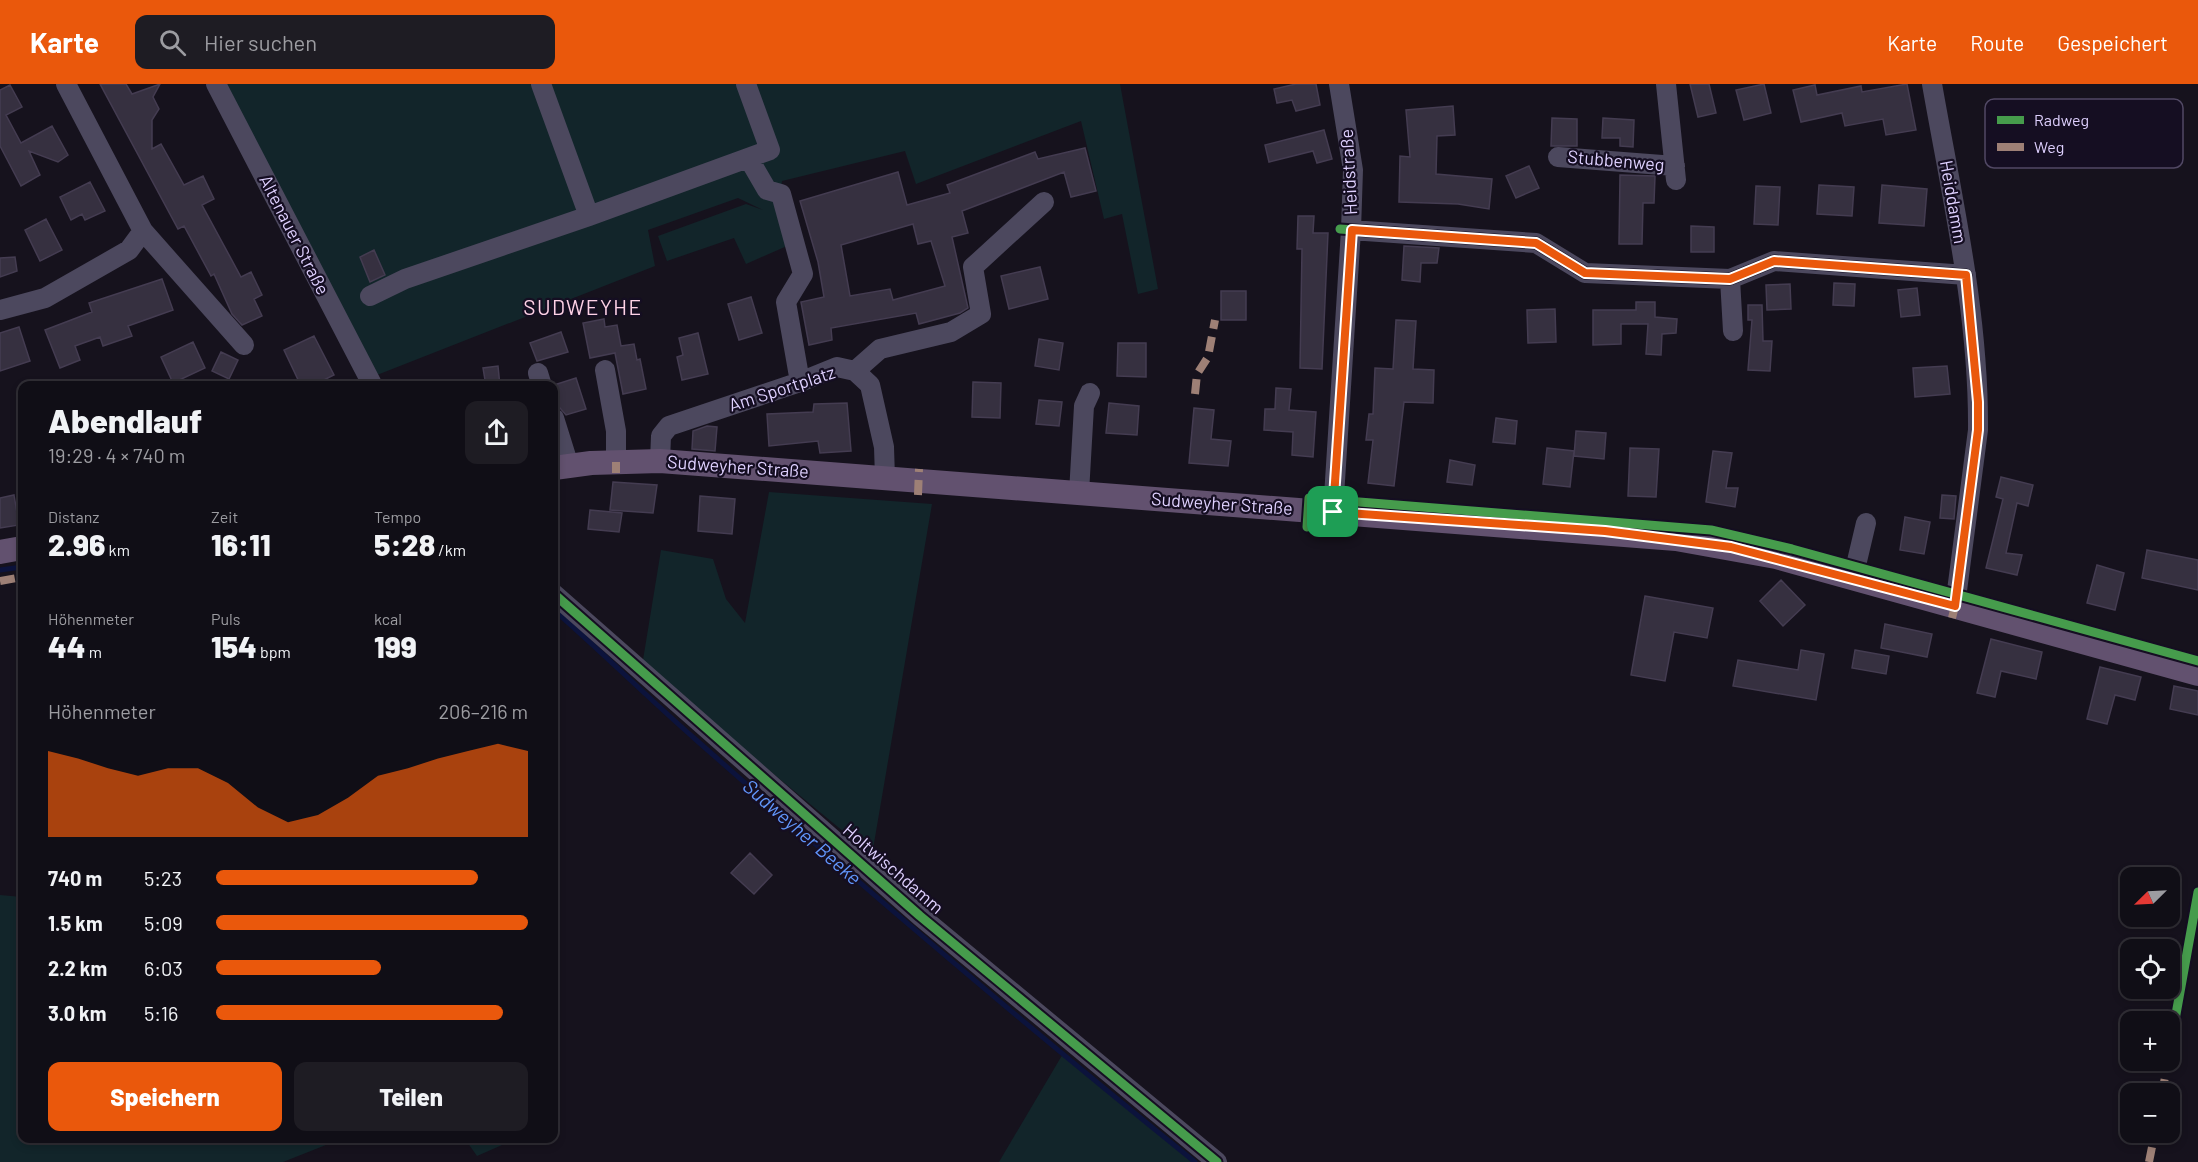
<!DOCTYPE html>
<html lang="de">
<head>
<meta charset="utf-8">
<style>
	:root { --surface:#100e16; --page:#1e1c23; --text:#f1f3f6; --muted:#9c9ca1; --line:#302e35; --accent:#ea580c }
	body { margin:0; font-family:Barlow,sans-serif; background:var(--page); color:var(--text); height:100vh; display:flex; flex-direction:column; font-size:22px; white-space:nowrap }
	* { box-sizing:border-box; margin:0 }
	p { font-size:20px; color:var(--muted) }
	.icon { flex:none; width:33px; height:33px; fill:none; stroke:currentColor; stroke-width:2; stroke-linecap:round; stroke-linejoin:round }
	.map { position:relative; flex:1; overflow:hidden }
	.drawer { position:absolute; left:18px; top:297px; width:540px; height:762px; display:flex; flex-direction:column; background:var(--surface); border-radius:12px; box-shadow:0 3px 9px #0003,0 0 0 2px var(--line) }
	.drawer>* { flex:none }
	.needle { width:39px; rotate:246deg }
	.tools { position:absolute; left:2120px; top:783px; display:grid; gap:12px }
	.tools a { display:grid; place-items:center; width:60px; height:60px; border-radius:12px; background:var(--surface); box-shadow:0 3px 9px #0003,0 0 0 2px var(--line); font-size:30px }
	.pin { position:absolute; display:grid; place-items:center; width:51px; height:51px; color:#fff; margin:-26px; border-radius:12px; box-shadow:0 3px 9px #0006 }
	.round { display:grid; place-items:center; flex:none; width:63px; height:63px; border-radius:12px; background:var(--page) }
	.headline { display:flex; align-items:center; justify-content:space-between; height:102px; padding:0 30px }
	h1 { font-size:33px; font-weight:800; line-height:45px }
	.metrics { display:grid; grid-template-columns:repeat(3,1fr); gap:9px; height:102px; padding:6px 30px }
	.metrics div { display:grid; align-content:center }
	.metrics b { font-size:30px; font-weight:800 }
	.metrics small { font-size:16px; font-weight:400 }
	.metrics p { font-size:16px }
	.chart { height:168px; padding:12px 30px }
	.chart p { display:flex; justify-content:space-between }
	.chart svg { width:100%; height:108px; margin-top:6px; fill:var(--accent); opacity:.7 }
	.action { display:flex; gap:12px; margin-top:auto; padding:12px 30px }
	.action a { flex:1; height:69px; border-radius:12px; background:var(--accent); color:#fff; font-size:24px; font-weight:800; line-height:69px; text-align:center }
	.action a+a { background:var(--page); color:var(--text) }
	ul { padding:0 30px; list-style:none; font-size:20px }
	li { display:grid; grid-template-columns:96px 72px 1fr; align-items:center; height:45px }
	li i { height:15px; border-radius:8px; background:var(--accent) }
	header { display:flex; align-items:center; gap:36px; box-sizing:border-box; height:84px; padding:0 30px; background:var(--accent); color:#fff }
	header strong { font-size:28px }
	nav { display:flex; gap:33px; margin-inline-start:auto; font-size:21px }
	.search { width:420px; height:54px; background:var(--page); display:flex; align-items:center; gap:15px; box-sizing:border-box; padding:0 21px; border-radius:12px; color:var(--muted); font-size:22px }
	.map>svg:first-child { display:block }
	.green { fill:#12252a }
	.lines { fill:none; stroke-linecap:round; stroke-linejoin:round }
	.stream { stroke:#0c133c; stroke-width:5 }
	.building { fill:#363040; stroke:#443c51; stroke-width:1.5; fill-rule:evenodd }
	.minor { stroke:#4c485e; stroke-width:20 }
	.major { stroke:#62516f; stroke-width:24 }
	.quiet { stroke:#9e8076; stroke-width:8; stroke-dasharray:15 8; stroke-linecap:butt }
	.cycleway-casing { stroke:#150e22; stroke-width:13 }
	.cycleway { stroke:#469c4c; stroke-width:9 }
	.route-casing { stroke:#fff; stroke-width:12 }
	.route { stroke:#ea580c; stroke-width:8 }
	.labels { text-anchor:middle; stroke-width:4.5; stroke-linejoin:round; paint-order:stroke }
	.street-label { font-size:18px; fill:#ded0fe; stroke:#150e22 }
	.water-label { font-size:20px; font-style:italic; fill:#6196fb; stroke:#150e22 }
	.quarter-label { font-size:21px; letter-spacing:1.5px; fill:#fed2e6; stroke:#150e22 }
	.key { fill:#150e22; stroke:#514864; stroke-width:1.5 }
	.key-label { font-size:16px; fill:#ded0fe }
</style>
</head>
<body>
<header>
<strong>Karte</strong>
<div class="search"><svg class="icon" aria-label="search" viewBox="0 0 24 24"><circle cx="10" cy="10" r="6"/><path d="M15 15l6 6"/></svg>Hier suchen</div>
<nav><a>Karte</a><a>Route</a><a>Gespeichert</a></nav>
</header>
<div class="map">
<svg width="2198" height="1078" viewBox="0 0 2198 1078">
	<rect width="100%" height="100%" fill="#16121d"/>
	<!-- green -->
	<path class="green" d="M223,0H1120L1158,205L1138,210L1122,130L1104,135L1081,37L916,100L905,67L782,97L777,132L787,162L746,180L734,154L667,177L658,152L746,120L763,126L738,114L648,146L655,182L377,291Z
		M769,408L932,420L872,771L642,582L661,466L713,475L726,515L745,539Z
		M0,811L22,813V1054L341,1055L283,1078H0Z
		M1064,968L1192,1078H999Z
		M465,1055H516L477,1072Z"/>
	<g class="lines">
		<!-- stream -->
		<path class="stream" d="M0,486L22,483
			M554,526C601,567 646,612 694,654C858,799 1025,941 1195,1078"/>
	</g>
	<!-- building -->
	<path class="building" d="M100,0H126L132,10L160,0L153,13L159,25L152,36V65L161,60L184,101L203,92L214,115L202,121L241,193L251,188L262,211L254,215L262,232L242,241L232,230L214,190L211,192L184,142L178,145Z
		M1296,0H1316L1320,21L1296,27L1292,16L1277,19L1274,5Z
		M1690,0H1709L1716,29L1698,33Z
		M1764,0L1771,29L1744,36L1736,6Z
		M1907,0L1916,46L1886,51L1883,35L1845,42L1842,29L1801,38L1793,6L1815,1L1817,11L1861,2L1862,8Z
		M10,1L22,23L6,31L21,59L52,42L68,71L58,78L29,67L40,91L21,102L0,62V6Z
		M1453,22L1455,51L1437,52L1436,90L1492,95L1489,125L1458,120L1399,118L1400,72L1410,73L1406,26Z
		M1552,34L1577,35V62H1551Z
		M1603,34L1634,36L1633,63L1620,62V54H1602Z
		M1324,46L1332,75L1317,79L1313,67L1269,78L1265,61Z
		M1085,64L1096,107L1071,113L1064,88L962,127L968,149L952,153L968,224L960,229L919,240L916,229L831,244L832,256L809,261L801,218L824,213L818,178L800,117L898,88L907,121L950,109L947,101L1035,68L1038,75ZM913,140L918,160L931,157L945,202L893,216L890,205L850,212L841,161Z
		M1529,82L1539,104L1516,114L1506,92Z
		M1620,91L1655,92L1654,119H1643L1642,160H1619Z
		M90,98L105,127L85,136L82,130L71,136L60,113Z
		M1819,101L1854,103L1852,132L1817,130Z
		M1882,101L1927,105L1924,142L1879,139Z
		M1756,102L1780,103L1778,141L1754,140Z
		M1298,132H1314L1313,149H1328L1322,285L1300,284L1302,165H1297Z
		M46,135L62,166L40,177L25,146Z
		M1691,142L1714,143V168H1691Z
		M1404,162L1439,164L1437,179H1421L1420,198L1402,196Z
		M374,166L385,191L370,198L360,173Z
		M15,173L17,187L0,193V174Z
		M1040,183L1048,215L1009,225L1001,192Z
		M162,195L173,226L128,242L132,252L103,262L100,253L75,262L80,276L60,284L45,246L92,228L89,219Z
		M1834,199L1855,200L1854,222L1833,221Z
		M1790,200L1791,225L1767,226L1766,201Z
		M1917,204L1920,231L1901,233L1898,206Z
		M1221,207H1246V236H1221Z
		M751,213L762,249L739,256L728,220Z
		M1636,218H1655V233L1677,235L1676,249L1662,250L1661,271L1646,270L1648,240H1621V260L1593,261V226H1636Z
		M1748,221H1762L1763,257H1772L1770,287L1748,286L1752,236H1748Z
		M1555,225L1556,258L1528,259L1527,226Z
		M604,235L605,243L617,241L621,262L634,260L637,276L640,275L646,305L623,310L615,269L590,274L583,239Z
		M1396,236L1416,237L1413,285L1434,286L1433,319L1404,318L1394,402L1368,399L1373,356H1366L1369,330H1373L1375,284L1393,285Z
		M19,243L30,277L0,287V249Z
		M561,248L568,268L537,277L530,259Z
		M698,249L708,290L682,296L677,273L683,271L679,254Z
		M314,252L334,291L312,302H301L284,266Z
		M1039,255L1063,259L1059,286L1035,282Z
		M193,258L205,284L173,299L161,273Z
		M1118,259H1146V293L1117,292Z
		M221,268L238,276L229,295L212,287Z
		M498,282L500,302H486L483,284Z
		M1947,282L1950,310L1915,313L1913,284Z
		M576,294L586,325L566,331L559,323L554,301Z
		M973,298L1001,299L1000,334L972,333Z
		M1276,304L1291,305L1289,326L1316,328L1313,373L1292,371L1293,348L1264,346L1265,325H1275Z
		M1039,316L1062,318L1059,342L1036,340Z
		M847,319L851,367L820,369L818,357L769,362L767,330L813,328L814,320Z
		M1109,319L1139,322L1137,351L1106,349Z
		M1194,324L1214,326L1211,355L1231,357L1228,382L1189,379Z
		M1496,334L1517,337L1515,360L1493,358Z
		M707,342L717,343L715,367L692,365L693,347Z
		M1576,347L1606,349L1604,375L1574,372Z
		M1547,364L1574,367L1570,403L1543,400Z
		M1630,364L1659,365L1656,413L1628,412Z
		M1713,367L1732,369L1726,404H1738L1735,423L1706,418Z
		M1450,376L1475,381L1472,401L1447,398Z
		M2001,393L2033,401L2028,422L2017,419L2006,469L2022,471L2017,491L1986,484L2003,415L1996,413Z
		M613,398L657,401L653,429L610,426Z
		M14,411L19,441L0,444V414Z
		M1942,411L1956,412L1954,435L1940,434Z
		M700,412L735,415L732,450L698,447Z
		M590,426L622,429L619,448L588,445Z
		M1905,433L1930,438L1924,470L1900,466Z
		M2147,466L2198,476V506L2142,494Z
		M2097,481L2124,489L2115,526L2087,519Z
		M1781,496L1805,521L1783,542L1760,517Z
		M1645,512L1713,524L1707,554L1674,548L1665,597L1631,591Z
		M1885,540L1932,550L1927,573L1881,564Z
		M1991,555L2042,568L2036,595L2001,587L1995,613L1977,609Z
		M1801,566L1824,570L1816,616L1733,602L1738,576L1798,586Z
		M1855,566L1889,572L1886,590L1852,584Z
		M2100,583L2141,593L2135,616L2115,611L2107,640L2087,635Z
		M2174,602L2198,607V631L2170,625Z
		M750,769L772,791L754,810L731,789Z"/>
	<g class="lines">
		<!-- minor -->
		<path class="minor" d="M216,0L373,302
			M541,0L589,132
			M1666,0L1676,96
			M1932,0C1952,114 1979,230 1978,346L1955,522
			M1558,73L1675,82
			M749,75L767,106L781,110L803,190L786,218L800,298
			M1351,146L1536,159L1585,189L1730,195L1774,177L1966,191
			M143,147L244,261
			M1730,195L1733,247
			M370,212L405,195L589,132L770,66L746,0
			M0,226L45,214L129,166L143,147L66,0
			M605,286L616,347V378
			M855,287L880,265L951,248L981,230L973,183L1044,118
			M538,289L542,302
			M554,334L569,382
			M660,377L661,352L669,342L800,298L837,283L855,287L870,301L884,363L885,394
			M1079,409L1084,322L1090,309
			M1333,428L1351,146L1353,86L1339,0
			M1853,494L1866,439
			M554,510L920,832L1217,1078"/>
		<!-- major -->
		<path class="major" d="M554,384L591,379L660,377L1676,455L1776,473L2198,590
			M0,468L22,464"/>
		<!-- quiet -->
		<path class="quiet" d="M1195,310L1197,290L1208,273L1215,236
			M616,389V378
			M918,411L919,385
			M0,497L22,493
			M1952,534L1955,522
			M2162,1010L2168,976
			M2149,1078L2155,1048"/>
		<defs>
			<path id="cycleway" d="M1340,145L1536,159L1585,189L1730,195L1774,177L1966,191
				M1307,443L1309,414L1711,446L1792,465L2198,577
				M554,510L920,832L1217,1078
				M2169,969L2198,808"/>
		</defs>
		<!-- cycleway casing -->
		<use href="#cycleway" class="cycleway-casing"/>
		<!-- cycleway -->
		<use href="#cycleway" class="cycleway"/>
	</g>
	<g class="lines">
		<defs>
			<path id="route" d="M1352,146L1536,159L1585,189L1730,195L1774,177L1966,191L1978,318V346L1955,522L1731,463L1605,447L1333,428Z"/>
		</defs>
		<!-- route casing -->
		<use href="#route" class="route-casing"/>
		<!-- route -->
		<use href="#route" class="route"/>
	</g>
	<g class="labels">
		<!-- street labels -->
		<g class="street-label">
			<text transform="translate(1616 77) rotate(5)" y="6">Stubbenweg</text>
			<text transform="translate(1349 88) rotate(-93)" y="6">Heidstraße</text>
			<text transform="translate(1953 118) rotate(80)" y="6">Heiddamm</text>
			<text transform="translate(294 151) rotate(63)" y="6">Altenauer Straße</text>
			<text transform="translate(782 305) rotate(-18)" y="6">Am Sportplatz</text>
			<text transform="translate(738 383) rotate(4)" y="6">Sudweyher Straße</text>
			<text transform="translate(1222 420) rotate(4)" y="6">Sudweyher Straße</text>
			<text transform="translate(893 785) rotate(41)" y="6">Holtwischdamm</text>
		</g>
		<!-- water labels -->
		<g class="water-label">
			<text transform="translate(802 748) rotate(41)" y="7">Sudweyher Beeke</text>
		</g>
		<!-- quarter labels -->
		<g class="quarter-label">
			<text x="583" y="231">SUDWEYHE</text>
		</g>
	</g>
	<!-- legend -->
	<rect x="1985" y="15" width="198" height="69" rx="9" class="key"/>
	<rect x="1997" y="32" width="27" height="8" fill="#469c4c"/>
	<rect x="1997" y="59" width="27" height="8" fill="#9e8076"/>
	<g class="key-label">
		<text x="2034" y="42">Radweg</text>
		<text x="2034" y="69">Weg</text>
	</g>
</svg>
<div class="tools">
<a><svg class="needle" viewBox="-14 -14 28 28"><path d="M0-13l5 13h-10z" fill="#e53935"/><path d="M0 13l5-13h-10z" fill="#9c9ca1"/></svg></a>
<a><svg class="icon" aria-label="locate" viewBox="0 0 24 24"><circle cx="12" cy="12" r="6"/><path d="M12 2v4M12 18v4M2 12h4M18 12h4"/></svg></a>
<a>+</a>
<a>−</a>
</div>
<div class="pin" style="left:1333px;top:428px;background:#1e9e55"><svg class="icon" aria-label="arrive" viewBox="0 0 24 24"><path d="M6 21V4h12l-3 4 3 4H6"/></svg></div>
<section class="drawer">
<div class="headline"><div><h1>Abendlauf</h1><p>19:29 · 4 × 740 m</p></div><a class="round"><svg class="icon" aria-label="share" viewBox="0 0 24 24"><path d="M12 15V3M7 8l5-5 5 5M5 13v7h14v-7"/></svg></a></div>
<div class="metrics">
<div><p>Distanz</p><b>2.96<small> km</small></b></div>
<div><p>Zeit</p><b>16:11</b></div>
<div><p>Tempo</p><b>5:28<small> /km</small></b></div>
</div>
<div class="metrics">
<div><p>Höhenmeter</p><b>44<small> m</small></b></div>
<div><p>Puls</p><b>154<small> bpm</small></b></div>
<div><p>kcal</p><b>199</b></div>
</div>
<div class="chart"><p><span>Höhenmeter</span>206–216 m</p>
<svg viewBox="0 0 160 44" preserveAspectRatio="none"><path d="M0 44V9L10 12L20 16L30 19L40 16L50 16L60 22L70 32L80 38L90 35L100 28L110 19L120 16L130 12L140 9L150 6L160 9V44z"/></svg>
</div>
<ul>
<li><b>740 m</b>5:23<i style="width:84%"></i></li>
<li><b>1.5 km</b>5:09<i style="width:100%"></i></li>
<li><b>2.2 km</b>6:03<i style="width:53%"></i></li>
<li><b>3.0 km</b>5:16<i style="width:92%"></i></li>
</ul>
<div class="action"><a>Speichern</a><a>Teilen</a></div>
</section>
</div>
</body>
</html>
